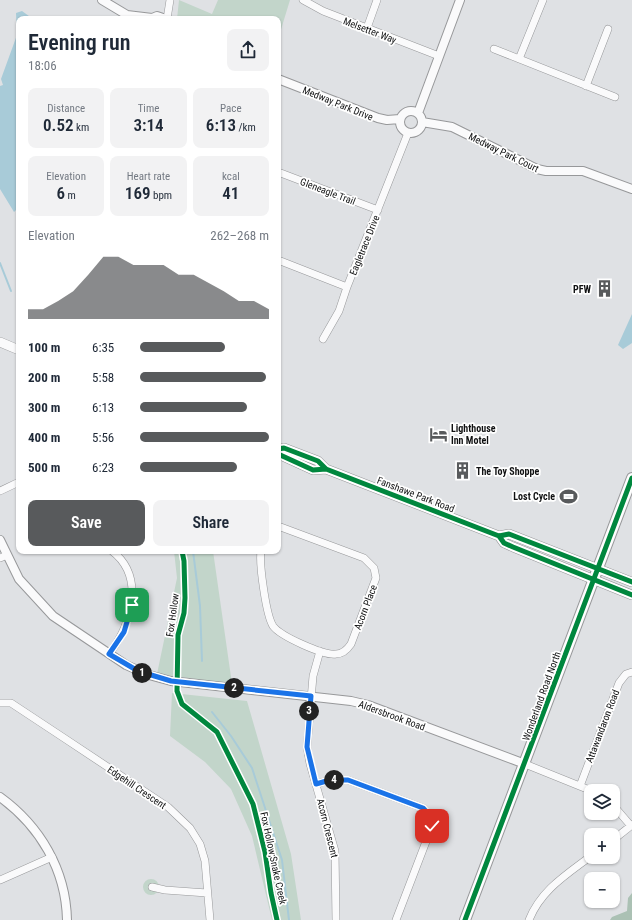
<!DOCTYPE html>
<html lang="en">
<head>
<meta charset="utf-8">
<style>
	:root { --surface:#fff; --page:#f2f2f3; --text:#1f2937; --muted:#747a83; --accent:#585a5c }
	body { margin:0; font-family:"Roboto Condensed",sans-serif; background:var(--page); color:var(--text); height:100vh; display:flex; flex-direction:column; font-size:15px; white-space:nowrap }
	* { box-sizing:border-box; margin:0 }
	p { font-size:13px; color:var(--muted) }
	.icon { flex:none; width:22px; height:22px; fill:none; stroke:currentColor; stroke-width:2; stroke-linecap:round; stroke-linejoin:round }
	.map { position:relative; flex:1; overflow:hidden }
	.drawer { position:absolute; left:16px; top:16px; width:265px; height:538px; display:flex; flex-direction:column; background:var(--surface); border-radius:8px; box-shadow:0 1px 3px #0004 }
	.drawer>* { flex:none }
	.buttons { position:absolute; left:584px; top:784px; display:grid; gap:8px }
	.buttons a { display:grid; place-items:center; width:36px; height:36px; border-radius:8px; background:var(--surface); box-shadow:0 1px 3px #0004; font-size:20px }
	.pin { position:absolute; display:grid; place-items:center; width:34px; height:34px; color:#fff; margin:-17px; border-radius:8px; box-shadow:0 2px 6px #0006 }
	.km { position:absolute; width:20px; height:20px; margin:-10px; border-radius:50%; background:#222; color:#fff; font-size:11px; line-height:20px; text-align:center }
	.round { display:grid; place-items:center; flex:none; width:42px; height:42px; border-radius:8px; background:var(--page) }
	.headline { display:flex; align-items:center; justify-content:space-between; height:68px; padding:0 12px }
	h1 { font-size:22px; font-weight:600; line-height:30px }
	.figures { display:grid; grid-template-columns:repeat(3,1fr); gap:6px; height:68px; padding:4px 12px }
	.figures div { display:grid; align-content:center; border-radius:8px; background:var(--page); text-align:center }
	.figures b { font-size:17px; font-weight:600 }
	.figures small { font-size:11px; font-weight:400 }
	.figures p { font-size:11px }
	.chart { height:112px; padding:8px 12px }
	.chart p { display:flex; justify-content:space-between }
	.chart svg { width:100%; height:72px; margin-top:4px; fill:var(--accent); opacity:.7 }
	.primary-button { display:flex; gap:8px; margin-top:auto; padding:8px 12px }
	.primary-button a { flex:1; height:46px; border-radius:8px; background:var(--accent); color:#fff; font-size:16px; font-weight:600; line-height:46px; text-align:center }
	.primary-button a+a { background:var(--page); color:var(--text) }
	ul { padding:0 12px; list-style:none; font-size:13px }
	li { display:grid; grid-template-columns:64px 48px 1fr; align-items:center; height:30px }
	li i { height:10px; border-radius:5px; background:var(--accent) }
	.map>svg:first-child { display:block }
	.green { fill:#c2d5ca }
	.forest { fill:#abc1b4 }
	.water { fill:#a8cbd8 }
	.lines { fill:none; stroke-linecap:round; stroke-linejoin:round }
	.stream { stroke:#a8cbd8; stroke-width:2 }
	.minor-casing { stroke:#97989a; stroke-width:8 }
	.tertiary-casing { stroke:#97989a; stroke-width:10 }
	.secondary-casing { stroke:#97989a; stroke-width:10 }
	.primary-casing { stroke:#97989a; stroke-width:12 }
	.minor { stroke:#fafafb; stroke-width:7 }
	.tertiary { stroke:#fafafb; stroke-width:8 }
	.secondary { stroke:#fafafb; stroke-width:9 }
	.primary { stroke:#fafafb; stroke-width:10 }
	.cycleway-casing { stroke:#fff; stroke-width:8 }
	.cycleway { stroke:#00873e; stroke-width:5 }
	.route-casing { stroke:#fff; stroke-width:8 }
	.route { stroke:#1a73e8; stroke-width:5 }
	.labels { text-anchor:middle; stroke-width:3.5; stroke-linejoin:round; paint-order:stroke }
	.street-label { font-size:10px; fill:#101112; stroke:#fff }
	.poi-label { font-size:10px; font-weight:bold; fill:#101112; stroke:#fff; text-anchor:end }
</style>
</head>
<body>
<div class="map">
<svg width="632" height="920" viewBox="0 0 632 920">
	<rect width="100%" height="100%" fill="#dfe1e4"/>
	<!-- green -->
	<path class="green" d="M179,0L212,14L218,0H290L279,36L278,19H177Z
		M174,551H213L232,684L157,674L177,578Z
		M172,693L247,701L291,854L301,920H272L252,836L231,789L205,762L170,736Z
		M143 887a8 8 0 1 1 16 0a8 8 0 1 1-16 0Z"/>
	<!-- forest -->
	<path class="forest" d="M632,893V920H610L612,917L627,911L628,898Z"/>
	<!-- water -->
	<path class="water" d="M22,11L33,19H19V207L14,212L0,189V86L3,85L1,79L17,35L16,13Z
		M632,314V343L623,349L618,345Z"/>
	<g class="lines">
		<!-- stream -->
		<path class="stream" d="M0,263L11,291
			M193,551L200,606L202,661
			M212,712L231,736L252,768L282,860L289,920"/>
		<defs>
			<path id="minor" d="M303,0L323,11L439,56
				M167,19L170,0
				M367,28L377,0
				M494,49L615,97
				M519,59L543,0
				M586,86L608,29
				M278,172L378,210
				M278,260L347,287L408,133
				M323,339L339,311L347,287
				M0,491L19,482
				M261,551C259,564 266,615 273,626C280,636 324,656 336,654C343,654 347,650 351,644L376,578L374,568L364,558L278,526
				M0,558L7,555
				M320,651L313,676L307,747L310,764L335,851L336,920
				M109,654C131,625 146,577 112,551
				M0,703H11L64,738L168,807L190,828L200,844L205,861L210,920
				M525,764L592,791
				M316,784L330,780H348L423,808L430,817L432,826L396,920
				M580,786L619,683L626,674L632,672
				M613,805L631,826
				M613,840L632,825
				M0,880L52,857
				M152,887L165,890L207,893
				M529,920C541,890 566,875 591,856"/>
			<path id="tertiary" d="M102,0L127,15L152,18
				M150,19L157,16L166,19
				M278,79L378,118L387,120L400,119
				M400 122a11 11 0 1 1 22 0a11 11 0 1 1-22 0Z
				M418,113L460,0
				M422,122L452,127L537,169L546,171H583L632,189
				M0,540L19,579L53,616L126,665L149,675L171,681L351,701L368,705L525,764
				M0,797C40,826 66,870 67,920"/>
			<path id="secondary" d="M0,342L19,350
				M278,449L284,448L318,461L326,469
				M278,454L313,470L326,469L499,536L509,534L632,582
				M499,536L504,543L513,547L632,595"/>
			<path id="primary" d="M465,920L632,478"/>
		</defs>
		<!-- minor casing -->
		<use href="#minor" class="minor-casing"/>
		<!-- tertiary casing -->
		<use href="#tertiary" class="tertiary-casing"/>
		<!-- secondary casing -->
		<use href="#secondary" class="secondary-casing"/>
		<!-- primary casing -->
		<use href="#primary" class="primary-casing"/>
		<!-- minor -->
		<use href="#minor" class="minor"/>
		<!-- tertiary -->
		<use href="#tertiary" class="tertiary"/>
		<!-- secondary -->
		<use href="#secondary" class="secondary"/>
		<!-- primary -->
		<use href="#primary" class="primary"/>
		<defs>
			<path id="cycleway" d="M278,449L284,448L318,461L326,469
				M278,454L313,470L326,469L499,536L509,534L632,582
				M499,536L504,543L513,547L632,595
				M182,551L184,561L185,598L184,613L178,635L177,691L182,704L217,732L253,804L265,852L271,893L277,920
				M465,920L632,478"/>
		</defs>
		<!-- cycleway casing -->
		<use href="#cycleway" class="cycleway-casing"/>
		<!-- cycleway -->
		<use href="#cycleway" class="cycleway"/>
	</g>
	<g class="lines">
		<defs>
			<path id="route" d="M132,605L124,632L109,654L138,671L171,681L311,696L307,747L316,784L330,780H348L423,808L430,816L432,826"/>
		</defs>
		<!-- route casing -->
		<use href="#route" class="route-casing"/>
		<!-- route -->
		<use href="#route" class="route"/>
	</g>
	<!-- icons -->
	<defs>
		<symbol id="building-bare" viewBox="-9 -9 18 18"><path d="M-4-6H4V6H1V3H-1V6H-4ZM-2.5-4.3h1.7v1.8h-1.7ZM.8-4.3h1.7v1.8H.8ZM-2.5-1h1.7V.8h-1.7ZM.8-1h1.7V.8H.8Z" fill="#585a5c" stroke="#fff" stroke-width="2.5" paint-order="stroke"/></symbol>
		<symbol id="hotel-bare" viewBox="-9 -9 18 18"><path d="M-6-4.5h1.5V1H6V5H4.5V3h-9V5H-6ZM-4 0a1.8 1.8 0 1 1 3.6 0ZM.5 0V-2.5h3Q6-2.5 6 0Z" fill="#585a5c" stroke="#fff" stroke-width="2.5" paint-order="stroke"/></symbol>
		<symbol id="stadium-bare" viewBox="-9 -9 18 18"><path d="M0-5a6.5 5 0 1 0 0 10a6.5 5 0 1 0 0-10ZM-3.5-1.8h7v3.6h-7Z" fill="#585a5c" stroke="#fff" stroke-width="2.5" paint-order="stroke"/></symbol>
	</defs>
	<g fill-rule="evenodd">
		<use href="#building-bare" x="592" y="276" width="25" height="25"/>
		<use href="#hotel-bare" x="426" y="422" width="25" height="25"/>
		<use href="#building-bare" x="450" y="458" width="25" height="25"/>
		<use href="#stadium-bare" x="556" y="484" width="25" height="25"/>
	</g>
	<g class="labels">
		<!-- street labels -->
		<g class="street-label">
			<text transform="translate(370 30) rotate(21)" y="4">Melsetter Way</text>
			<text transform="translate(338 103) rotate(22)" y="4">Medway Park Drive</text>
			<text transform="translate(504 152) rotate(26)" y="4">Medway Park Court</text>
			<text transform="translate(328 191) rotate(21)" y="4">Gleneagle Trail</text>
			<text transform="translate(364 245) rotate(-68)" y="4">Eagletrace Drive</text>
			<text transform="translate(416 494) rotate(21)" y="4">Fanshawe Park Road</text>
			<text transform="translate(365 607) rotate(-69)" y="4">Acorn Place</text>
			<text transform="translate(172 615) rotate(-82)" y="4">Fox Hollow</text>
			<text transform="translate(541 696) rotate(-70)" y="4">Wonderland Road North</text>
			<text transform="translate(392 715) rotate(20)" y="4">Aldersbrook Road</text>
			<text transform="translate(602 726) rotate(-69)" y="4">Attawandaron Road</text>
			<text transform="translate(137 787) rotate(34)" y="4">Edgehill Crescent</text>
			<text transform="translate(328 828) rotate(76)" y="4">Acorn Crescent</text>
			<text transform="translate(274 858) rotate(78)" y="4">Fox Hollow;Snake Creek</text>
		</g>
		<!-- poi labels -->
		<g class="poi-label">
			<text x="591" y="293">PFW</text>
			<text x="451" y="432" text-anchor="start">Lighthouse<tspan x="451" dy="12">Inn Motel</tspan></text>
			<text x="476" y="475" text-anchor="start">The Toy Shoppe</text>
			<text x="555" y="500">Lost Cycle</text>
		</g>
	</g>
</svg>
<div class="buttons">
<a><svg class="icon" aria-label="layers" viewBox="0 0 24 24"><path d="M12 4l9 5-9 5-9-5zM3 14l9 5 9-5"/></svg></a>
<a>+</a>
<a>−</a>
</div>
<div class="pin" style="left:132px;top:605px;background:#1e9e55"><svg class="icon" aria-label="arrive" viewBox="0 0 24 24"><path d="M6 21V4h12l-3 4 3 4H6"/></svg></div>
<div class="pin" style="left:432px;top:826px;background:#d93025"><svg class="icon" aria-label="check" viewBox="0 0 24 24"><path d="M5 12l5 5 9-10"/></svg></div>
<b class="km" style="left:142px;top:673px">1</b>
<b class="km" style="left:234px;top:688px">2</b>
<b class="km" style="left:309px;top:711px">3</b>
<b class="km" style="left:334px;top:780px">4</b>
<section class="drawer">
<div class="headline"><div><h1>Evening run</h1><p>18:06</p></div><a class="round"><svg class="icon" aria-label="share" viewBox="0 0 24 24"><path d="M12 15V3M7 8l5-5 5 5M5 13v7h14v-7"/></svg></a></div>
<div class="figures">
<div><p>Distance</p><b>0.52<small> km</small></b></div>
<div><p>Time</p><b>3:14</b></div>
<div><p>Pace</p><b>6:13<small> /km</small></b></div>
</div>
<div class="figures">
<div><p>Elevation</p><b>6<small> m</small></b></div>
<div><p>Heart rate</p><b>169<small> bpm</small></b></div>
<div><p>kcal</p><b>41</b></div>
</div>
<div class="chart"><p><span>Elevation</span>262–268 m</p>
<svg viewBox="0 0 160 44" preserveAspectRatio="none"><path d="M0 44V38L10 38L20 33L30 27L40 17L50 6L60 6L70 11L80 11L90 11L100 17L110 17L120 22L130 27L140 33L150 33L160 38V44z"/></svg>
</div>
<ul>
<li><b>100 m</b>6:35<i style="width:66%"></i></li>
<li><b>200 m</b>5:58<i style="width:98%"></i></li>
<li><b>300 m</b>6:13<i style="width:83%"></i></li>
<li><b>400 m</b>5:56<i style="width:100%"></i></li>
<li><b>500 m</b>6:23<i style="width:75%"></i></li>
</ul>
<div class="primary-button"><a>Save</a><a>Share</a></div>
</section>
</div>
</body>
</html>
